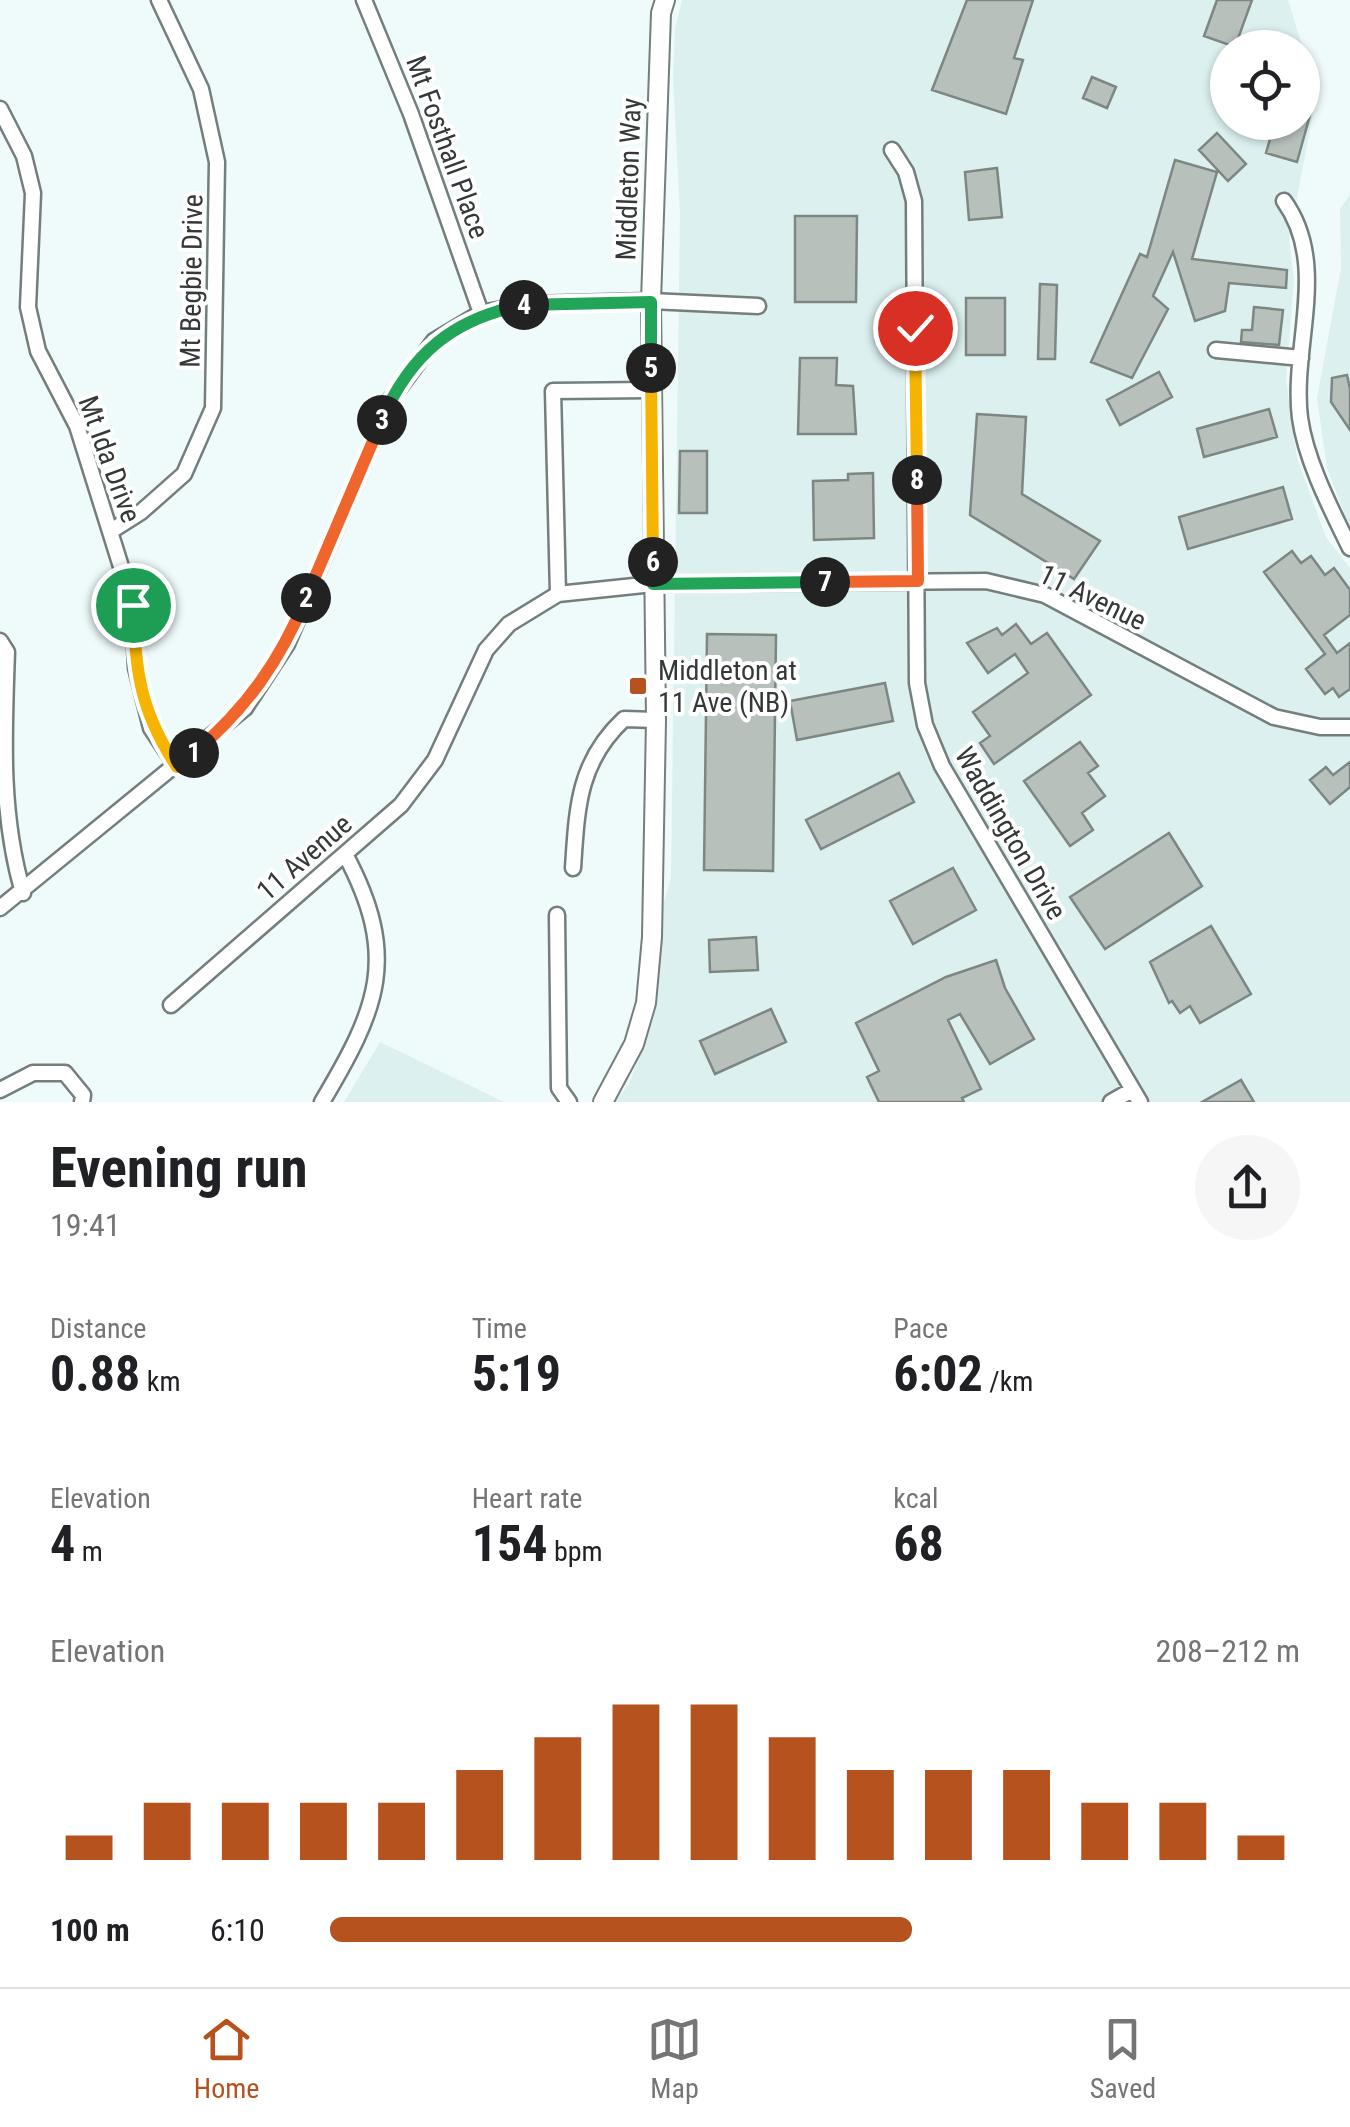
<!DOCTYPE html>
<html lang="en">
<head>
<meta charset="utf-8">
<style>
	:root { --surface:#fff; --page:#f6f6f6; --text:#202124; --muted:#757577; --line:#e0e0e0; --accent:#b6521d }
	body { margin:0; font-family:"Roboto Condensed",sans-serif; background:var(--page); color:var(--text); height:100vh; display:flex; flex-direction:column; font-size:38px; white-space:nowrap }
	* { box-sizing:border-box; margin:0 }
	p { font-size:32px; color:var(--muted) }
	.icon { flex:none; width:55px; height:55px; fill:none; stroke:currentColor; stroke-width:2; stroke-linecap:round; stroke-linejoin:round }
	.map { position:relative; height:1102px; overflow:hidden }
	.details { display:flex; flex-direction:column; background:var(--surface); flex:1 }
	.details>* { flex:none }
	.controls { position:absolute; left:1210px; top:30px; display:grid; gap:20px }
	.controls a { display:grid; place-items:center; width:110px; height:110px; border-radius:50%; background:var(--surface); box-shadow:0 2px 8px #0004; font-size:50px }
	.pin { position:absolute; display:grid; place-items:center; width:85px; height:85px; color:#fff; margin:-42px; border:5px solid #fff; border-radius:50%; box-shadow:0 2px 10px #0007 }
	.km { position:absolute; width:50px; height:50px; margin:-25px; border-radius:50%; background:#222; color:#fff; font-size:28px; line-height:50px; text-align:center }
	.round { display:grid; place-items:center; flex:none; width:105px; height:105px; border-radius:52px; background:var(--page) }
	.summary { display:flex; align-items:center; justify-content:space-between; height:170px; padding:0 50px }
	h1 { font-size:55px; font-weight:700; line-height:75px }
	.metrics { display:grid; grid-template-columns:repeat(3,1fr); gap:15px; height:170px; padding:10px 50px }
	.metrics div { display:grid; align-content:center }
	.metrics b { font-size:50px; font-weight:700 }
	.metrics small { font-size:28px; font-weight:400 }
	.metrics p { font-size:28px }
	.chart { height:280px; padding:20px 50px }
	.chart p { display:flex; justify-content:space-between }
	.chart svg { width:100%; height:180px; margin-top:10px; stroke:var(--accent); stroke-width:6 }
	ul { padding:0 50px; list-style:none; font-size:32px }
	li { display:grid; grid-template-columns:160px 120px 1fr; align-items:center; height:75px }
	li i { height:25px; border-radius:12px; background:var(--accent) }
	.tabs { display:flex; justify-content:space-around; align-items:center; height:140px; border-top:2px solid var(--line); background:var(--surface); font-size:28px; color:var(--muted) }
	.tabs a { display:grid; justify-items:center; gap:5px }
	.tabs .current { color:var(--accent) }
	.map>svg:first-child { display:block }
	.built { fill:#dcf0f0; fill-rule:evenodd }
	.building { fill:#b8c0bc; stroke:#7e8683; stroke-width:2.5 }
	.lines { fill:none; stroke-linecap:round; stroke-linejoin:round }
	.minor-casing { stroke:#747e7d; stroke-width:19 }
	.tertiary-casing { stroke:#747e7d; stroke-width:22 }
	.minor { stroke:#fff; stroke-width:14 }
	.tertiary { stroke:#fff; stroke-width:18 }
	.split-1-casing { stroke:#fff; stroke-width:20 }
	.split-2-casing { stroke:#fff; stroke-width:20 }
	.split-3-casing { stroke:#fff; stroke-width:20 }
	.split-4-casing { stroke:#fff; stroke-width:20 }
	.split-5-casing { stroke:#fff; stroke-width:20 }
	.split-6-casing { stroke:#fff; stroke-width:20 }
	.split-7-casing { stroke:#fff; stroke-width:20 }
	.split-8-casing { stroke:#fff; stroke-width:20 }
	.split-9-casing { stroke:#fff; stroke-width:20 }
	.split-1 { stroke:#f5b400; stroke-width:12 }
	.split-2 { stroke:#f0652b; stroke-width:12 }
	.split-3 { stroke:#f0652b; stroke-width:12 }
	.split-4 { stroke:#22a559; stroke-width:12 }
	.split-5 { stroke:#22a559; stroke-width:12 }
	.split-6 { stroke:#f5b400; stroke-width:12 }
	.split-7 { stroke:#22a559; stroke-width:12 }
	.split-8 { stroke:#f0652b; stroke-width:12 }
	.split-9 { stroke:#f5b400; stroke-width:12 }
	.poi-dot { fill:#b6521d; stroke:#fff; stroke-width:4 }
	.labels { text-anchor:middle; stroke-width:8; stroke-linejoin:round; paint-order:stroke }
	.street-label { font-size:28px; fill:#343838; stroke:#fff }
	.poi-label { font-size:28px; fill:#343838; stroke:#fff; text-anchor:start }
</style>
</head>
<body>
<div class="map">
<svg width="1350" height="1102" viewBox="0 0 1350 1102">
	<rect width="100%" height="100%" fill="#effafa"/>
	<!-- built -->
	<path class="built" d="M682,0H1288L1317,93L1289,239L1294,280L1286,379L1297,458L1326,537L1350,568V1102H615L629,1084L653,1020L662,908L671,878L680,213L673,77L675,29ZM1228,48H1302V122H1228Z
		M1350,194V528L1327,468L1317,398L1341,268L1340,209Z
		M380,1042L504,1102H344Z"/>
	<!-- building -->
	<path class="building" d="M967,0H1033L1014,58L1023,60L1006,114L932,90Z
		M1217,0H1252L1235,47L1204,36Z
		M1092,77L1116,87L1107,108L1083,98Z
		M1302,86L1317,90L1297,162L1266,153L1275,122H1302Z
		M1217,133L1246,164L1228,181L1199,150Z
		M1175,160L1217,172L1192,259L1287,270L1286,288L1229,283L1225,311L1195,321L1173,252L1153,296L1168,309L1132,378L1091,362L1140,254L1147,257Z
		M997,168L1002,217L969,220L965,172Z
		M795,216H857L856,302H795Z
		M1040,284L1057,285L1055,359H1038Z
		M966,298H1005V355H966Z
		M1254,307L1283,310L1279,345L1241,342L1242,330H1252Z
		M800,358H837L836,385L853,386L856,434H798Z
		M1159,372L1172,397L1120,425L1107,400Z
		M1347,375L1350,389V430L1331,402L1332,378Z
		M1269,409L1277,437L1204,457L1197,429Z
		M977,414L1026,417L1022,494L1100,541L1074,579L970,515Z
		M680,451H707V513H679Z
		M873,473L874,538L814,540L813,481L848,480V474Z
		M1283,487L1292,519L1188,549L1179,517Z
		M1292,551L1301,563L1311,556L1325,575L1334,568L1350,590V615L1324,635L1337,653L1350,643V689L1339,697L1333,688L1325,694L1306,669L1325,654L1264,572Z
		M1016,624L1031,644L1047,633L1091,695L994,764L980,743L990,736L973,712L1028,673L1015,654L988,673L967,643L997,628L1002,635Z
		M707,634L776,635L773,871L704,870Z
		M885,683L893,721L797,740L790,701Z
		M1080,742L1098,766L1088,773L1105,796L1082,813L1093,830L1070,846L1024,781Z
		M1350,762V787L1330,804L1310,780L1326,767L1333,775Z
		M899,773L914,802L821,849L806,820Z
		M1169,833L1202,886L1105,949L1070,897Z
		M953,868L976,910L913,944L890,901Z
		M1211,926L1251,994L1200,1023L1190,1006L1180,1013L1172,1001L1169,1003L1150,962Z
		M756,937L758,970L710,972L709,940Z
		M996,960L1005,988L1034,1039L990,1064L960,1014L948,1020L981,1089L962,1098L964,1102H879L867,1077L879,1071L856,1023L946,977Z
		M771,1009L786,1042L715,1074L700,1041Z
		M1241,1080L1254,1102H1202Z"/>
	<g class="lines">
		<defs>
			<path id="minor" d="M364,0L411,114L481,313
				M0,109L24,156L33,193L28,307L38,351L77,426L133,605L136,668L151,728L177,767
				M892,150L906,172L914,201L917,683L925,725L942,766L1140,1102
				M1284,201C1330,265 1291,346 1300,418C1306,461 1331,509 1350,548
				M1216,350L1301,358
				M111,531L141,512L184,474L213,408L217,162L201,89L159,0
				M558,594L553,391L651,390
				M0,641L7,652C4,737 0,813 23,893
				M573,868C577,808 578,762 624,719L656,720
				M0,908L245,708L287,644L391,399L434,341L481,313L530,304L651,301L758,306
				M557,915L559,1088L569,1102
				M171,1005L401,805L435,760L486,650L509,624L558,594L653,584L986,581L1045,595L1274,717L1320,727H1350
				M0,1090L33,1073H65L83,1095L82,1102
				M322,1102C378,1008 400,957 345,854
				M1111,1102L1132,1090"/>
			<path id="tertiary" d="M603,1102L634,1044L646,1003L652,937L656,720L651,301L661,13L665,0"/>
		</defs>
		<!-- minor casing -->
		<use href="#minor" class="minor-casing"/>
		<!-- tertiary casing -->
		<use href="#tertiary" class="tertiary-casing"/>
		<!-- minor -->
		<use href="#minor" class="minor"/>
		<!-- tertiary -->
		<use href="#tertiary" class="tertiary"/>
	</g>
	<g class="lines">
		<defs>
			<path id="split-1" d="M133,605C136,672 139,709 177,767L194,753"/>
			<path id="split-2" d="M194,753C246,709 280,661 306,598"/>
			<path id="split-3" d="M306,598L382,420"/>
			<path id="split-4" d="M382,420C410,354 454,318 524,305"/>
			<path id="split-5" d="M524,305L651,302V368"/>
			<path id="split-6" d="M651,368L653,562"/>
			<path id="split-7" d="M653,562V584L825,582"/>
			<path id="split-8" d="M825,582L918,581L917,480"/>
			<path id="split-9" d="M915,328L917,480"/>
		</defs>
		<!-- split-1 casing -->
		<use href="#split-1" class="split-1-casing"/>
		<!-- split-2 casing -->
		<use href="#split-2" class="split-2-casing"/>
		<!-- split-3 casing -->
		<use href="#split-3" class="split-3-casing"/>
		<!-- split-4 casing -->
		<use href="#split-4" class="split-4-casing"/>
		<!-- split-5 casing -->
		<use href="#split-5" class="split-5-casing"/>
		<!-- split-6 casing -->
		<use href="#split-6" class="split-6-casing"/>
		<!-- split-7 casing -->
		<use href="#split-7" class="split-7-casing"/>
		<!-- split-8 casing -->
		<use href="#split-8" class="split-8-casing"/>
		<!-- split-9 casing -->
		<use href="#split-9" class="split-9-casing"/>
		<!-- split-1 -->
		<use href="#split-1" class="split-1"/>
		<!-- split-2 -->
		<use href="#split-2" class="split-2"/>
		<!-- split-3 -->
		<use href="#split-3" class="split-3"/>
		<!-- split-4 -->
		<use href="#split-4" class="split-4"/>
		<!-- split-5 -->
		<use href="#split-5" class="split-5"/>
		<!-- split-6 -->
		<use href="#split-6" class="split-6"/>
		<!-- split-7 -->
		<use href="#split-7" class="split-7"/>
		<!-- split-8 -->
		<use href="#split-8" class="split-8"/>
		<!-- split-9 -->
		<use href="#split-9" class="split-9"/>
	</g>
	<!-- markers -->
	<rect class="poi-dot" x="628" y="676" width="20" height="20" rx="5"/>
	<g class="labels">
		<!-- street labels -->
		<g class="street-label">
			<text transform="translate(448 147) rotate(70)" y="10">Mt Fosthall Place</text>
			<text transform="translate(628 179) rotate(-88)" y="10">Middleton Way</text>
			<text transform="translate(191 281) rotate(-89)" y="10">Mt Begbie Drive</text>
			<text transform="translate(110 459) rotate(70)" y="10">Mt Ida Drive</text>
			<text transform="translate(1093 597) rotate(26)" y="10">11 Avenue</text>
			<text transform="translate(1011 833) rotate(60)" y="10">Waddington Drive</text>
			<text transform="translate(304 857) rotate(-41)" y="10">11 Avenue</text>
		</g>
		<!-- poi labels -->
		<g class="poi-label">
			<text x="658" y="680">Middleton at<tspan x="658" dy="32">11 Ave (NB)</tspan></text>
		</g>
	</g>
</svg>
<div class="controls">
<a><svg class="icon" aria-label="locate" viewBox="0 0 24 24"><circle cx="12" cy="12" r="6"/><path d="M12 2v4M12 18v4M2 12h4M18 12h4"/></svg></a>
</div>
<div class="pin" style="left:133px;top:605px;background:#1e9e55"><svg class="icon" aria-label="arrive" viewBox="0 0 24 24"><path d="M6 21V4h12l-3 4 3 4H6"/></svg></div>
<div class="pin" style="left:915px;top:328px;background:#d93025"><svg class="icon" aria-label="check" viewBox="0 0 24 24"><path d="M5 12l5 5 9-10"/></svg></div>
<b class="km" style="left:194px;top:753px">1</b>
<b class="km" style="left:306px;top:598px">2</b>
<b class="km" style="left:382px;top:420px">3</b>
<b class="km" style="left:524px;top:305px">4</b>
<b class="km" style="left:651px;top:368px">5</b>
<b class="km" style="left:653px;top:562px">6</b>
<b class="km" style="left:825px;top:582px">7</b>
<b class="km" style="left:917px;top:480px">8</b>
</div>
<section class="details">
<div class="summary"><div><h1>Evening run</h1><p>19:41</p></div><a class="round"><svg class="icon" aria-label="share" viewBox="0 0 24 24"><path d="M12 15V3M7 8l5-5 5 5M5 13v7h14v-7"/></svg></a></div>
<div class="metrics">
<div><p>Distance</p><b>0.88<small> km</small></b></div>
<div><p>Time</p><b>5:19</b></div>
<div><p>Pace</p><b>6:02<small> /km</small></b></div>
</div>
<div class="metrics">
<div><p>Elevation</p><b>4<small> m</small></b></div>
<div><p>Heart rate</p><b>154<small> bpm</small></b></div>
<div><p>kcal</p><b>68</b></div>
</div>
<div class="chart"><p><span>Elevation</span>208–212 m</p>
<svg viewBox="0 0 160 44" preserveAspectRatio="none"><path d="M5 44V38M15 44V30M25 44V30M35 44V30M45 44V30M55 44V22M65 44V14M75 44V6M85 44V6M95 44V14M105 44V22M115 44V22M125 44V22M135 44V30M145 44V30M155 44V38"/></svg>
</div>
<ul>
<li><b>100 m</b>6:10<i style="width:60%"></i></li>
</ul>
</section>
<nav class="tabs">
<a class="current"><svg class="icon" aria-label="home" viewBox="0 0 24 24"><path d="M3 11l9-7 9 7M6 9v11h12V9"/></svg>Home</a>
<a><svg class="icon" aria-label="map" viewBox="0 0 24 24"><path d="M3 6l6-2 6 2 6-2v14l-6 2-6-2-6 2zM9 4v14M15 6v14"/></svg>Map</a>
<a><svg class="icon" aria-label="saved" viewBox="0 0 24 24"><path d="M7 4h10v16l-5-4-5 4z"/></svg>Saved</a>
</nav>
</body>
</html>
